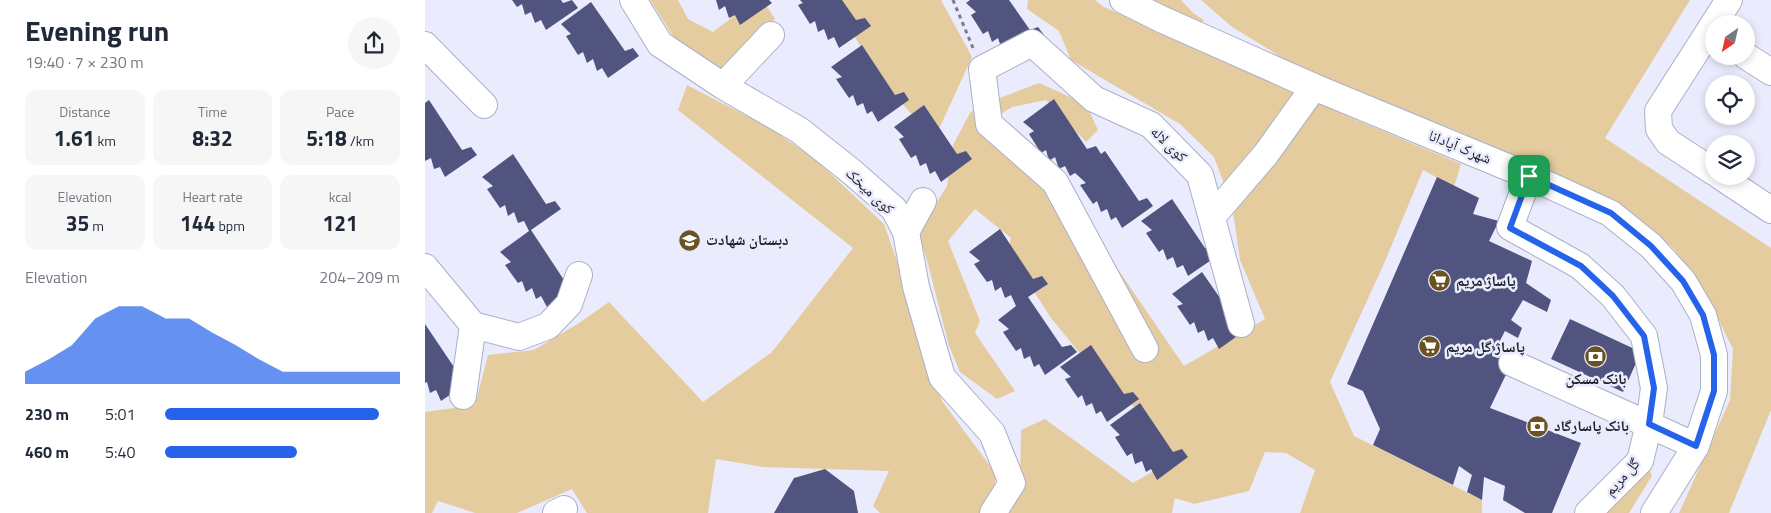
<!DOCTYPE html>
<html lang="en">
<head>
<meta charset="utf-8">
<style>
	:root { --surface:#fff; --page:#f6f6f7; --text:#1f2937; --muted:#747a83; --accent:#2563eb }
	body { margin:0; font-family:"Titillium Web","Noto Naskh Arabic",sans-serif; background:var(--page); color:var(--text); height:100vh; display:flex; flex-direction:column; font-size:19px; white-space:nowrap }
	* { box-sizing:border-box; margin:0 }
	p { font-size:16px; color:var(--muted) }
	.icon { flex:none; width:28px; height:28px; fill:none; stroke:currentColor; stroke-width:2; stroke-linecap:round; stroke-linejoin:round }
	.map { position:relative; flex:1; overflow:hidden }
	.details { display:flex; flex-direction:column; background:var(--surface); width:425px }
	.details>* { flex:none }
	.needle { width:32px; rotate:214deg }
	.fabs { position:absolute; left:1280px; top:15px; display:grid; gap:10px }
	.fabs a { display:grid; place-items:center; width:50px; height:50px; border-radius:50%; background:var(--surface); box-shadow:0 2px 8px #0003; font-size:25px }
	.pin { position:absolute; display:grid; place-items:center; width:42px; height:42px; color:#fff; margin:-21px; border-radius:10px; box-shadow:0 2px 8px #0006 }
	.round { display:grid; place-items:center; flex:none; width:52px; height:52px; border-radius:26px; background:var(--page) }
	.overview { display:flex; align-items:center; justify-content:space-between; height:85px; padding:0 25px }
	h1 { font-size:28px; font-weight:700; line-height:38px }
	.figures { display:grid; grid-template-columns:repeat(3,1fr); gap:8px; height:85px; padding:5px 25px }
	.figures div { display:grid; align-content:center; border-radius:12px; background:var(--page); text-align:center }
	.figures b { font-size:21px; font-weight:700 }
	.figures small { font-size:14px; font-weight:400 }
	.figures p { font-size:14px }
	.chart { height:140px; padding:10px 25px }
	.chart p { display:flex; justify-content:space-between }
	.chart svg { width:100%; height:90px; margin-top:5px; fill:var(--accent); opacity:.7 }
	ul { padding:0 25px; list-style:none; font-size:16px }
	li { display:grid; grid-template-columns:80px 60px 1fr; align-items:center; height:38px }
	li i { height:12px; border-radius:6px; background:var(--accent) }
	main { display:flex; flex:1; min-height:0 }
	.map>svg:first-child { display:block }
	.green { fill:#e5cc9f }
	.building { fill:#50547f }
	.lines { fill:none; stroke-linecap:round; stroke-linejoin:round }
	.minor-casing { stroke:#abafc9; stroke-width:28 }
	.path { stroke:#7b7d8a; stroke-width:3; stroke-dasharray:4 4; stroke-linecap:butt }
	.minor { stroke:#fff; stroke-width:26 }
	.route-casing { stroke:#fff; stroke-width:10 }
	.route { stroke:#2563eb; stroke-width:6 }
	.labels { text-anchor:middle; stroke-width:5; stroke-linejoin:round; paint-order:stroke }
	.street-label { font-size:15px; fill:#1d1e28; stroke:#eaecfd }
	.poi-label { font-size:15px; font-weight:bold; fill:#1d1e28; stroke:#eaecfd; text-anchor:start }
</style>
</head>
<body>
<main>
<section class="details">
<div class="overview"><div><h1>Evening run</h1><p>19:40 · 7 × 230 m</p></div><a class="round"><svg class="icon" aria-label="share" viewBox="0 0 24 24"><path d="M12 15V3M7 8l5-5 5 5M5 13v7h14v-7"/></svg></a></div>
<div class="figures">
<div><p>Distance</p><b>1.61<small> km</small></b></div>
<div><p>Time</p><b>8:32</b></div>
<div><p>Pace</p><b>5:18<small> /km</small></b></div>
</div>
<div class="figures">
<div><p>Elevation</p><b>35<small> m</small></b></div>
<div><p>Heart rate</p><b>144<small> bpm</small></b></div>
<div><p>kcal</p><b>121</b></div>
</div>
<div class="chart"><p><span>Elevation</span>204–209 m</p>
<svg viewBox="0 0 160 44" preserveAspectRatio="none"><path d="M0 44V38L10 32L20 25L30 12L40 6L50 6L60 12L70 12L80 19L90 25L100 32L110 38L120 38L130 38L140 38L150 38L160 38V44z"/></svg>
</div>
<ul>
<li><b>230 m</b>5:01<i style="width:91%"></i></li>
<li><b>460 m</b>5:40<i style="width:56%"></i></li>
</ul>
</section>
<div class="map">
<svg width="1346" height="513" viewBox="0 0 1346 513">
	<rect width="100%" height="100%" fill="#eaecfd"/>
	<!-- green -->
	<path class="green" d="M225,0H253L263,19L288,32L322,6L338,0L350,19L294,71L248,36Z
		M407,0H516L547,57L509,140L455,78Z
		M603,0H670L679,7L924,117L1036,164L1029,187L998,170L961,259L905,382L929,436L1057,500V513H875L890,470L861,453L840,452L824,491L769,504L750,498L747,513H582L595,484L596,430L620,419L708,483L749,459L719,416L666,367L626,318L583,251L586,238L550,209L523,241L555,321L550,333L590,391L572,399L535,372L524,346L503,264L493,232L522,186L528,145L545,113L554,106L614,83L661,104L673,130L661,142L621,100L587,107L570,118L675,243L759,366L840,319L815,260L807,205L789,157L755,124L646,60L634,31L602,9Z
		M728,0H756L768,13L779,20L774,27Z
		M776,0H1265L1180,138L1346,248V410L1304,513H1254L1305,400L1308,349L1283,299L1249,249L1197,205L1035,132L876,69L807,27Z
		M262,85L345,128L391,160L459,224L471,258L500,354L517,401L571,474L568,501L563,513H455L448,506L464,471L338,467L291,459L283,513H162L147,489L92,513H50L13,501L7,513H0V412L50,405L63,355L109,350L154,323L184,302L278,402L347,352L428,248L253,110Z
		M1223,465L1227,476L1204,513H1178Z"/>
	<!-- building -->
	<path class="building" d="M87,0H136L138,3L147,0L153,8L121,30L116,20L110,23L106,12L100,15L97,4L92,7Z
		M291,0H344L347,3L315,25L310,15L304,18L300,6L294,10Z
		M375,0H417L431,20L440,18L446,26L414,48L409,37L403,40L399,29L393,32L390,21L385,24L373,5L378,3Z
		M545,0H584L605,30L613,27L619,35L588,57L577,50L573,38L567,42L563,31L558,34L546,15L551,12L541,3Z
		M166,2L200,51L208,48L214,56L183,78L177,68L172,71L168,59L162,63L158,52L153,55L141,36L146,34L136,24Z
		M437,45L470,95L479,92L484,100L453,122L447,111L442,114L438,103L432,106L428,95L424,98L411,79L417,77L406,67Z
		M629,99L662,149L671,146L676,154L680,151L714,201L722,198L728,206L697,228L691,217L686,220L682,209L676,212L672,201L668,204L655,185L661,183L650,173L645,176L640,166L634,169L630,157L624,161L621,150L616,153L604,134L609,131L598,122Z
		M4,100L37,150L46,147L52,155L20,177L15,167L9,169L6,158L0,161V103Z
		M499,105L532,154L541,151L547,159L516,182L510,171L505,174L501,163L495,166L491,155L486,158L474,139L479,137L469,127Z
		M88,154L121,204L130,201L136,209L106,230L139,280L153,285L122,307L116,296L111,299L107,288L101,292L97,281L93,283L80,265L86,262L75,252L104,231L99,221L93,223L89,212L83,216L80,205L75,208L62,189L68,186L57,177Z
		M1012,177L1054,198L1048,214L1074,221L1064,241L1107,261L1101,283L1126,300L1122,312L1098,300L1086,320L1097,328L1093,338L1080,331L1067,356L1087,362L1065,408L1156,443L1127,513H1100L1078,500L1080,486L1059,477L1057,500L1042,492L1047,475L1034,466L1028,485L948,445L955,429L938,391L922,384Z
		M747,199L780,248L789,246L795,254L763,276L758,265L752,268L748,257L742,260L738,249L734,252L721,233L727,230L716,221Z
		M575,229L608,279L617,276L623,284L603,297L637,347L646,345L652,352L620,375L614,364L609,367L605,356L599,359L596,348L591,351L578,332L584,329L573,320L591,306L586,295L580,298L576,287L570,291L567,280L562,282L549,264L555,261L544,252Z
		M777,272L811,321L825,327L794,349L788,338L783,341L779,330L773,333L769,322L765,325L752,306L758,304L747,294Z
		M1145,319L1216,352L1198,392L1126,359Z
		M0,324L33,373L48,379L16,401L11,390L5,393L2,382L0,383Z
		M666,345L699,394L708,392L714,399L682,422L676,411L671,414L667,403L661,406L657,395L653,398L640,379L646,377L635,367Z
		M715,403L748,452L757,449L763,457L732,480L726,469L721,472L717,461L710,464L707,453L702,456L690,437L695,435L685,425Z
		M400,469L429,491L433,513H349L369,478Z"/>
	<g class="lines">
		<defs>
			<path id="minor" d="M208,0L235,44L298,86L374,130L427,172L469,209L481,232L491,287L517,377L567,433L587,483L568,513
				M698,0L736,19L889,87L1104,176L1185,213L1226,246L1258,281L1278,315L1289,355V391L1271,446L1229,513
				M0,45L59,105
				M1321,56L1346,72
				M298,86L346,35
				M1289,172L1243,142L1234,129L1233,111L1304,0
				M1104,176L1085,227L1155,266L1188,296L1219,336L1229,388L1224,424L1215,461L1163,513
				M1295,176L1346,210
				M787,217L841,154L889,87
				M481,232L498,201
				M0,267L48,325L94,337L123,326L144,304L154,275
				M720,349L630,182L564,124L557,69L607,43L669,99L726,125L775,175L816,324
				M1087,363L1271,446
				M38,396L48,325
				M131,513L139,509"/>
		</defs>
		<!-- minor casing -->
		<use href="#minor" class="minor-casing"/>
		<!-- path -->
		<path class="path" d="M528,0L548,48"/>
		<!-- minor -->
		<use href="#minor" class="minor"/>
	</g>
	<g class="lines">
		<defs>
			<path id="route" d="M1104,176L1186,213L1226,246L1258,281L1278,315L1289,355V391L1271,446L1224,424L1229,388L1219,336L1188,296L1156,266L1085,228Z"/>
		</defs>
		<!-- route casing -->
		<use href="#route" class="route-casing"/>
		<!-- route -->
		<use href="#route" class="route"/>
	</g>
	<!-- icons -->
	<defs>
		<symbol id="school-disc" viewBox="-11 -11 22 22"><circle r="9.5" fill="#6a5223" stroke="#eaecfd"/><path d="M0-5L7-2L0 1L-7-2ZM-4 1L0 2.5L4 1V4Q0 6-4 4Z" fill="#fff"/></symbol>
		<symbol id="supermarket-disc" viewBox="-11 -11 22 22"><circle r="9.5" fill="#6a5223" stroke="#eaecfd"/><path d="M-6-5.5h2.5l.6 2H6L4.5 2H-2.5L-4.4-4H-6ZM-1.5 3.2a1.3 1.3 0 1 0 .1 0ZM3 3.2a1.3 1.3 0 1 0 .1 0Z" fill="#fff"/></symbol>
		<symbol id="bank-disc" viewBox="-11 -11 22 22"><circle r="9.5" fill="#6a5223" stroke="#eaecfd"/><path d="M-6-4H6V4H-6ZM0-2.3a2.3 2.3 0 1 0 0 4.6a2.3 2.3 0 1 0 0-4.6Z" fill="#fff"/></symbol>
	</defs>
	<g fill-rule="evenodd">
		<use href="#school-disc" x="252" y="228" width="25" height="25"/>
		<use href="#supermarket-disc" x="1002" y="268" width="25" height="25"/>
		<use href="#supermarket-disc" x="992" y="334" width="25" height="25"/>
		<use href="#bank-disc" x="1158" y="344" width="25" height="25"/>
		<use href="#bank-disc" x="1100" y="414" width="25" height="25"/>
	</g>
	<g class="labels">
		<!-- street labels -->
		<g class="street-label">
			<text transform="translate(744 144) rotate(44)" y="5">کوی لاله</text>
			<text transform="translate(1035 147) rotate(22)" y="5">شهرک آپادانا</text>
			<text transform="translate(445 191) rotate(43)" y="5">کوی میخک</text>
			<text transform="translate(1197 477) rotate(-48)" y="5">گل مریم</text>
		</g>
		<!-- poi labels -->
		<g class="poi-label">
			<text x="281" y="245">دبستان شهادت</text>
			<text x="1031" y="286">پاساژ مریم</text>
			<text x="1021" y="352">پاساژ گل مریم</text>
			<text x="1171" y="384" text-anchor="middle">بانک مسکن</text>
			<text x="1129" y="431">بانک پاسارگاد</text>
		</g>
	</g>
</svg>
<div class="fabs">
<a><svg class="needle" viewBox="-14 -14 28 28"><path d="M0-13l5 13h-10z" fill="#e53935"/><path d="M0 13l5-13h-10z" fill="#747a83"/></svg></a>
<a><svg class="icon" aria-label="locate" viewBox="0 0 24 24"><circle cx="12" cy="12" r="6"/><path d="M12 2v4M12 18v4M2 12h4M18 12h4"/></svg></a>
<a><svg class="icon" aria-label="layers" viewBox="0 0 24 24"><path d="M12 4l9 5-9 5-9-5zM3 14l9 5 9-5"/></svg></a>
</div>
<div class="pin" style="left:1104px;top:176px;background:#1e9e55"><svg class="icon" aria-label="arrive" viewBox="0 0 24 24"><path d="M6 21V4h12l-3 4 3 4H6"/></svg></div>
</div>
</main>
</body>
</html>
